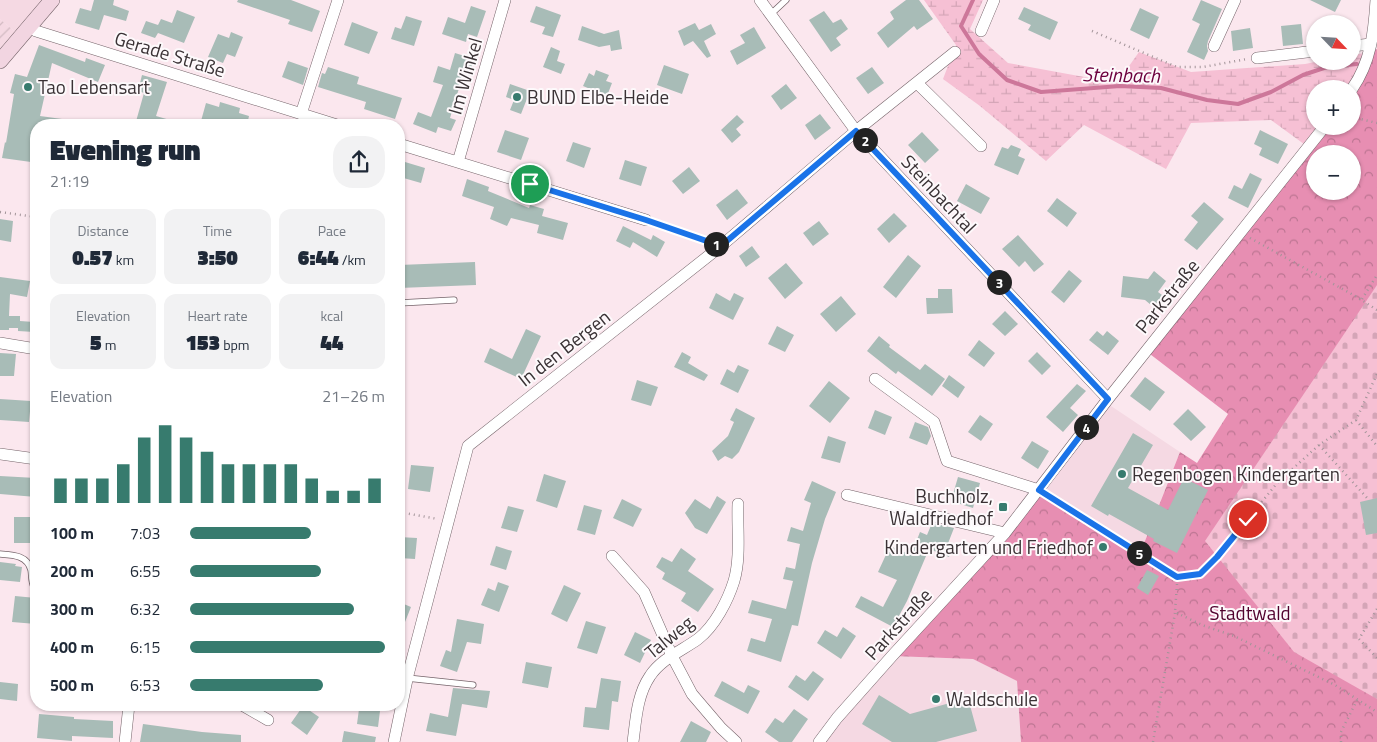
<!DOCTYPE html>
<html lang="en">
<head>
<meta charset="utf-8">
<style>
	:root { --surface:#fff; --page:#f2f2f3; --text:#1f2937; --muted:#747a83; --accent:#377b6e }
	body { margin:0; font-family:"Titillium Web",sans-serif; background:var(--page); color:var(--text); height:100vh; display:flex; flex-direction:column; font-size:19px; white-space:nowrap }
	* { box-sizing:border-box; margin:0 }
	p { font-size:16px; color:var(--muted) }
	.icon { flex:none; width:28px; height:28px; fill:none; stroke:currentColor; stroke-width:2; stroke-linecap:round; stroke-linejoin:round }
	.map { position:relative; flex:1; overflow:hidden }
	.side { position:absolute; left:30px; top:119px; width:375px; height:592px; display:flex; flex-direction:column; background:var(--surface); border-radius:20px; box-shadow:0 1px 4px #0004 }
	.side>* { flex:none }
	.needle { width:32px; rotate:115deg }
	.buttons { position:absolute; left:1306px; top:15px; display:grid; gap:10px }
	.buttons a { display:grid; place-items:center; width:55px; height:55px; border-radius:50%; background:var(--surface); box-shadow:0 1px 4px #0004; font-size:25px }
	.pin { position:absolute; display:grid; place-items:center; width:42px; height:42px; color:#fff; margin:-21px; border:2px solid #fff; border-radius:50%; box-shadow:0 1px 5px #0007 }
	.km { position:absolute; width:25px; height:25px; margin:-12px; border-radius:50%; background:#222; color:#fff; font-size:14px; line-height:25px; text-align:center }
	.round { display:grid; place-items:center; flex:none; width:52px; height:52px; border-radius:20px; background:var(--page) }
	.head { display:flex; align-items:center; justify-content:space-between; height:85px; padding:0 20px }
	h1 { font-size:28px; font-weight:800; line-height:38px }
	.metrics { display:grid; grid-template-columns:repeat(3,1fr); gap:8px; height:85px; padding:5px 20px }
	.metrics div { display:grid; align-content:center; border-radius:12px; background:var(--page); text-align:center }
	.metrics b { font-size:21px; font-weight:800 }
	.metrics small { font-size:14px; font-weight:400 }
	.metrics p { font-size:14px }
	.chart { height:140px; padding:10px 20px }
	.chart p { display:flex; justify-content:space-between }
	.chart svg { width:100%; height:90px; margin-top:5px; stroke:var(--accent); stroke-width:6 }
	ul { padding:0 20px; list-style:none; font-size:16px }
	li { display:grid; grid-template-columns:80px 60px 1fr; align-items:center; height:38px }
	li i { height:12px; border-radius:6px; background:var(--accent) }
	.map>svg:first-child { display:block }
	.built { fill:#f5d9e3 }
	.industrial { fill:url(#industrial-furrows) }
	.forest { fill:url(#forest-crowns); fill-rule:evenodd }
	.wetland { fill:url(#wetland-marsh) }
	.cemetery { fill:url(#cemetery-stones) }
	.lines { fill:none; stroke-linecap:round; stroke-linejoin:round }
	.stream { stroke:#cd779a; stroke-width:4 }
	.building { fill:#a8bcb7 }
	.lane-casing { stroke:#75646a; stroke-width:7 }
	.street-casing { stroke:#75646a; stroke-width:12 }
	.secondary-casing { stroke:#75646a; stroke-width:16 }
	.path { stroke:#a29499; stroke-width:2.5; stroke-dasharray:1 4; stroke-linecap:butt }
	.lane { stroke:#fff; stroke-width:5.5 }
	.street { stroke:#fff; stroke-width:11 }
	.secondary { stroke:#f2d5e1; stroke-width:15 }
	.route-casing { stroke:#fff; stroke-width:10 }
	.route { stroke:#1a73e8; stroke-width:6 }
	.poi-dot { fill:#377b6e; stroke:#fdf9fb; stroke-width:2 }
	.labels { text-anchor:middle; stroke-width:4; stroke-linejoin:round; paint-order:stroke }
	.street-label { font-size:19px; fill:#3a3235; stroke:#fdf9fb }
	.poi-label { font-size:19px; fill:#3a3235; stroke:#fdf9fb; text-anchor:start }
	.park-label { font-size:19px; fill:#51012d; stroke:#fdf9fb }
	.water-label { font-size:20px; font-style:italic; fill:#6c003e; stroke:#fdf9fb }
</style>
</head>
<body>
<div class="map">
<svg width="1377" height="742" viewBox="0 0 1377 742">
	<defs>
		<pattern id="industrial-furrows" width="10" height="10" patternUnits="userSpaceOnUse" patternTransform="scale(1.25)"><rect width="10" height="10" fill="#f5d9e3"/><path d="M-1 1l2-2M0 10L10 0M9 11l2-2" fill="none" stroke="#d3bbc3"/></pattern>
		<pattern id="forest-crowns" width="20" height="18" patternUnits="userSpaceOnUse" patternTransform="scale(1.25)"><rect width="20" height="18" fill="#e78eb2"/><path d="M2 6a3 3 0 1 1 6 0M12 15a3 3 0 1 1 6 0" fill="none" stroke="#bc7592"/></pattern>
		<pattern id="wetland-marsh" width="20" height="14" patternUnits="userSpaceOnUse" patternTransform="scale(1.25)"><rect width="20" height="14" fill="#f6c0d4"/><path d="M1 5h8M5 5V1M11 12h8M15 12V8" fill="none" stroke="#d4a5b7"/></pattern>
		<pattern id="cemetery-stones" width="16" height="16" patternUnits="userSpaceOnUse" patternTransform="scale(1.25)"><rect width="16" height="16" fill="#f6c0d4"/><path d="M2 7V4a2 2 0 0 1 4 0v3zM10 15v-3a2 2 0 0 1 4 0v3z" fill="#d4a5b7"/></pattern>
	</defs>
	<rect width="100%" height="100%" fill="#fbe7ee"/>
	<!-- built -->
	<path class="built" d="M0,0H52L20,36L0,19Z
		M1105,402L1180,452L1145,541L1136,551L1039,490Z
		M892,656L973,659L1017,681L1021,742H819Z"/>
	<!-- industrial -->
	<path class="industrial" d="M0,19L20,36L0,61Z"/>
	<!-- forest -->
	<path class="forest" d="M1377,49V742H1021L1017,681L973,659L892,656L1039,490L1136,550L1145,541L1180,452L1197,463L1228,414L1146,351L1325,126H1352L1353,89L1370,52ZM1315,154H1352V191H1315Z"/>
	<!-- wetland -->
	<path class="wetland" d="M924,0H983L970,29L1008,63L1117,83L1139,52L1191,72L1305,64L1320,61H1352L1353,55L1370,52L1352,89H1315V126H1325L1308,147L1271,120L1191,123L1166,169L1084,125L1046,161L980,106L943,79L956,45Z"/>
	<!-- cemetery -->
	<path class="cemetery" d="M1377,285V699L1294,652L1205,541Z"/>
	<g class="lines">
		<!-- stream -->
		<path class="stream" d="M973,0L961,26L979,54L1007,80L1041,92L1120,86L1161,88L1207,100L1238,104L1271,92L1303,75L1327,67L1357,64"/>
	</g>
	<!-- building -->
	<path class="building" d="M94,0H114L113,5L129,11L126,21L104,15L99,30L75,23L80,8L91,11Z
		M238,0H291L320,11L312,32L288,24L290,20L237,2Z
		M906,0H919L933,19L917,30L914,26L888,48L877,33L894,19L890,12Z
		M1201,0L1222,9L1208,41L1207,46L1208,51L1204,60L1187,52L1200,24L1192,20Z
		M1310,0H1341L1335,12Z
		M471,6L486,11L477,37L468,34L466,42L442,34L448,17L465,23Z
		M536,6L561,15L553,37L542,34L545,27L530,22Z
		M1024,7L1058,22L1050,40L1028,30L1031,25L1018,19Z
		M1140,8L1159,17L1149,39L1130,30Z
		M177,10L195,17L184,43L158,33L155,38L141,33L146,21L158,25L161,19L172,23Z
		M824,11L833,23L841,19L848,29L836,38L841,45L831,52L809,20Z
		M406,16L422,21L414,46L391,39L395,27L401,29Z
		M352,22L378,32L369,54L344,45Z
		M695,23L699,30L711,24L716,34L704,41L711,56L707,58L693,41L684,46L678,31Z
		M1301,24L1303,44L1283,46L1281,26Z
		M582,26L604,34L619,30L622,49L611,51L610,45L599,47L578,40Z
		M754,27L766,48L737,65L730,51L745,43L740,35Z
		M1250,28L1253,48L1233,51L1231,31Z
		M231,32L243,37L235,57L227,54L223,63L208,57L218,34L229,38Z
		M39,45L85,62L86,58L105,65L98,82L52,63L40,116L62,119L61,125H36L31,162L2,158L5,142L6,143L14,94L10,93L15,74L27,77Z
		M551,47L560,51L557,61L565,64L561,74L543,67Z
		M455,53L474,59L469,76L463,75L450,118L456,120L451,131L438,127L436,133L413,124L418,112L431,117L443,85L433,82L438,66L450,70Z
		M288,61L308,68L303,85L282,77Z
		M664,65L689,74L682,94L657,85Z
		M328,67L359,77L357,84L402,98L395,119L364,109L366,102L318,87L322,73L325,74Z
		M872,67L884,83L868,94L856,78Z
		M596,70L609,75L606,81L612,83L607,96L583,86L589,73L594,76Z
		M142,75L167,82L156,116L177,122L176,125H135L144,93L138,91Z
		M510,84L530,91L521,114L510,110L514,100L506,97Z
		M786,84L797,98L781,110L771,96Z
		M220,102L240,108L239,113L249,116L247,125H214L201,121L206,103L219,107Z
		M820,114L831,128L815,140L805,125Z
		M737,115L744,122L736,129L741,135L732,143L721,130Z
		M505,130L529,138L521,160L497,152Z
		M1260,130L1288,144L1278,164L1259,155L1262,148L1254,144Z
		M922,132L939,150L925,163L908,145Z
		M573,142L591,148L584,168L566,161Z
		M1011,145L1021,149L1018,156L1025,159L1018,175L994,165L1002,147L1008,149Z
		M625,160L647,167L641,186L619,179Z
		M405,162L425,168L421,183L400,177Z
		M689,167L700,181L683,194L672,181Z
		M1250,173L1262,179L1248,208L1228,198L1234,185L1242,189Z
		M467,179L489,187L488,191L529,208L530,205L544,209L542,216L568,223L563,240L537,233L539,225L511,218L507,226L490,219L494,207L462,196Z
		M966,184L990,198L981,214L957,201Z
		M737,189L748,203L727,220L716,205Z
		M1057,198L1077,213L1067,227L1047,211Z
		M1204,202L1224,219L1197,250L1184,240L1198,222L1191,216Z
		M894,213L907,226L889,243L877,229Z
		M0,219L13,221L11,242L0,240Z
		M819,221L829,234L813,246L803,233Z
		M623,226L651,240L653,235L665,242L657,257L633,242L630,248L616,241Z
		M1018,235L1044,264L1034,272L1025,261L1019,267L1002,249Z
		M752,246L760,257L746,267L739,256Z
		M908,255L921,266L896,298L883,287Z
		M475,262L476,285L399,288V265Z
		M786,263L803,283L785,299L768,278Z
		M1069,270L1082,281L1064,303L1051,292Z
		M1154,271L1166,281L1158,292L1166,298L1157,310L1145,300L1121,297L1123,276L1148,279Z
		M0,277L30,281L27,297L10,294L9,316H20V321L34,322V332L18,331V328H9V330H0Z
		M938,289H952L953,313L927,314L926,298H938Z
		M716,293L730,301L734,293L744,298L733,320L709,308Z
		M841,296L856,314L836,332L820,314Z
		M1005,311L1018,324L1005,336L992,324Z
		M777,326L794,335L785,352L768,344Z
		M526,329L541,336L521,379L484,362L490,348L512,359Z
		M1097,331L1103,336L1107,331L1119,341L1108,355L1089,340Z
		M879,336L890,345L889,347L920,370L925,364L945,379L932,396L898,371L896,374L867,351Z
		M979,340L995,353L984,367L968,355Z
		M682,352L691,357L688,363L708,375L704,381L674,367Z
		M1037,352L1051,366L1042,375L1028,361Z
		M0,353L16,354L14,376H0Z
		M738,365L749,370L738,393L720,384L727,369L734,373Z
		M949,375L965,387L958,398L942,386Z
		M1145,377L1165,392L1150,411L1130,396Z
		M637,380L658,387L651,406L631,400Z
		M829,381L850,398L830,423L809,406Z
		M1077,384L1086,391L1070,408L1078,415L1063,432L1046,417Z
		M0,399L31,401L29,422L0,420Z
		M736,408L755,418L739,452L732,459L725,456L718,461L712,451L728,436L734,422L730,420Z
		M1188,409L1206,427L1191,441L1173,424Z
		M875,410L892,417L885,435L868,428Z
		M980,415L993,424L981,441L968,432Z
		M915,422L928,427L931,436L927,445L909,438Z
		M1133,433L1153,445L1128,488L1168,510L1184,478L1208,490L1177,553L1153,541L1154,539L1109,514L1108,516L1091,506Z
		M828,436L846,442L840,463L821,458Z
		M1032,441L1049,451L1038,469L1021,458Z
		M411,465L434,467L430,492L408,489Z
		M544,474L566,481L557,508L536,501Z
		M0,476L36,478V497L0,494Z
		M958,477L980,483L973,508L951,501Z
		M812,481L836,492L825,519L812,563L798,626L792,625L781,662L747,651L751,638L765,642L772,619L748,613L752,600L786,609L793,581L783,579L786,567L795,569L800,544L787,541L791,527L803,531L811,503L804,500Z
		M717,496L726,502L707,534L695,528L685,513L695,499L710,509Z
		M1377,498V533L1366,535L1360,502Z
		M622,499L642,509L633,527L613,518Z
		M584,505L602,510L595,535L577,530Z
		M508,506L524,510L517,532L501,528Z
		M14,517H36L35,543H14Z
		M932,523L954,528L947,546L952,548L949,557L929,549L907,601L893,627L855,607L861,596L883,607L897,580L878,572L890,546L911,555L920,532L927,535Z
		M399,537L417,538L415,559L399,558Z
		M496,546L512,551L506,570L490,565Z
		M681,548L696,559L688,571L714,589L698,612L681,601L686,593L662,579L665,573L656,567L662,557L672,562Z
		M0,562L16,564L15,566L22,567L20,582L0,580Z
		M1147,570L1159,576L1148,595L1137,588Z
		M498,582L509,586L499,612L481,605L488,588L495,591Z
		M564,585L581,593L567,622L551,614Z
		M15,596L36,598V624L12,622Z
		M399,602L411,607L399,637Z
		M457,619L484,624L481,644L467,642L457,672L440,666L446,650L451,652Z
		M586,621L606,627L597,654L577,648Z
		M843,627L856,636L841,659L817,643L825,630L837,637Z
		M635,632L651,640L640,663L624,655Z
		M526,662L552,667L548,688L522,683Z
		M813,671L824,679L808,701L788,687L796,675L805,681Z
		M601,678L621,681L618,702L612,701L609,730L583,727L585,707L596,708Z
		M722,681L744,693L748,685L760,691L748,714L714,696Z
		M0,682L18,684L17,701L0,699Z
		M453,688L490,691L487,708L462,704L456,736L426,731L430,713L448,717Z
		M879,695L910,714L968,698L977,731L936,742H892L862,724Z
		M303,706L319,717L307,735L291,723Z
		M359,709L380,711L378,727L357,724Z
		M794,709L808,719L792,742H779L765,732L775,718L783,723Z
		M39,714L74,717V719L113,721V738L72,736V741L37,738Z
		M691,721L711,732L706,742H680Z
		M143,724L202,732L241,735V742H140Z
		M344,731L376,737L375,742H342Z"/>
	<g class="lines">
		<defs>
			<path id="lane" d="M771,14L786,0
				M399,303L454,300
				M1039,490L1177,577
				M0,554C13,555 27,555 31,570C32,576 31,581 34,587H36
				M407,678L473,685"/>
			<path id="street" d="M760,0L856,131L1108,399
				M29,25L36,31L337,125
				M981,31L994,0
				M1214,46L1235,0
				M1352,46L1371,44
				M1257,58L1315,51
				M917,83L981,146
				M1352,89C1371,62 1374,32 1376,0
				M301,114L338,0
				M399,144L646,220
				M458,162L505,0
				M0,343L36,349
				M875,379L934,422L947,461L1039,490
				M0,454L36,459
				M847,495L1005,533
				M612,556L644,592L672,656L692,694L721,728L736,742
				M242,705L268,720
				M125,742L129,705
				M394,742L408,675L468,446L721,246L856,131L955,52
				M633,742C636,719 637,695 650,676C661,659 683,650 698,639C715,626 728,600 734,581C741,557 737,529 738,504
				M819,742L837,718L892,656L1005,533L1108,399L1325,126"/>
			<path id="secondary" d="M0,61L52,0"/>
		</defs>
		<!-- lane casing -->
		<use href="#lane" class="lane-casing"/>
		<!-- street casing -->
		<use href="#street" class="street-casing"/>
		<!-- secondary casing -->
		<use href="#secondary" class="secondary-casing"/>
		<!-- path -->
		<path class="path" d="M1092,31L1177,67H1203L1247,59
			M1352,117L1377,123
			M0,212L36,217
			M657,223L708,241
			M1250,238L1357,297L1377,310
			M1362,299L1377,275
			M1356,420L1377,446
			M1319,445L1369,500
			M399,512L438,519
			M1185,576L1200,574L1217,557L1278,482L1319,445L1356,420L1377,374
			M1177,584L1175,612L1202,625L1234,636L1335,685L1377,712
			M1377,609L1359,639L1377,658
			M1153,742L1175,613
			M1341,742V732L1357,700"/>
		<!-- lane -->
		<use href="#lane" class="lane"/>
		<!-- street -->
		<use href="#street" class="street"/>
		<!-- secondary -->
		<use href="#secondary" class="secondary"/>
	</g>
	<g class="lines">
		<defs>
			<path id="route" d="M530,184L646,220L721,246L856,131L1108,399L1039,490L1177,577L1200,574L1217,557L1248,519"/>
		</defs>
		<!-- route casing -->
		<use href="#route" class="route-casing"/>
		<!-- route -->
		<use href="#route" class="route"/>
	</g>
	<!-- markers -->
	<g class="poi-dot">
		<circle cx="28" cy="87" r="5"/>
		<circle cx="517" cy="97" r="5"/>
		<circle cx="1122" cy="474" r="5"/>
		<rect x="998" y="502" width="10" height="10" rx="2.5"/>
		<circle cx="1103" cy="547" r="5"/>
		<circle cx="936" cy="699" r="5"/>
	</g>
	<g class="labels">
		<!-- street labels -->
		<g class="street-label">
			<text transform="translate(170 54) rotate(17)" y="7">Gerade Straße</text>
			<text transform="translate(465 76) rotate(-74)" y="7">Im Winkel</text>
			<text transform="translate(939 194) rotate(47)" y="7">Steinbachtal</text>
			<text transform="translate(1167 296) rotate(-51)" y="7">Parkstraße</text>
			<text transform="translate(564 348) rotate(-38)" y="7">In den Bergen</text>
			<text transform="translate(898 624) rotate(-48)" y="7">Parkstraße</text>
			<text transform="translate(669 637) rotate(-39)" y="7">Talweg</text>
		</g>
		<!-- poi labels -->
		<g class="poi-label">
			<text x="38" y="94">Tao Lebensart</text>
			<text x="527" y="104">BUND Elbe-Heide</text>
			<text x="1132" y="481">Regenbogen Kindergarten</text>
			<text x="993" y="503" text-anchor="end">Buchholz,<tspan x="993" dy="22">Waldfriedhof</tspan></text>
			<text x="1093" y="554" text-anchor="end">Kindergarten und Friedhof</text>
			<text x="946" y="706">Waldschule</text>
		</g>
		<!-- park labels -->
		<g class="park-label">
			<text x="1250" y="620">Stadtwald</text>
		</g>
		<!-- water labels -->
		<g class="water-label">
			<text transform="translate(1121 75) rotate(1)" y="7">Steinbach</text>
		</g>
	</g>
</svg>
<div class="buttons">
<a><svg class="needle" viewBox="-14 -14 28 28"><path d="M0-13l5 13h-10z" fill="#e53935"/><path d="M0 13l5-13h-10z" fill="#747a83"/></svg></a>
<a>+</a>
<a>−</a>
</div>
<div class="pin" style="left:530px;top:184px;background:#1e9e55"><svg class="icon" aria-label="arrive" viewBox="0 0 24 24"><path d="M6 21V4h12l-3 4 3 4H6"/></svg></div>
<div class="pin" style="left:1248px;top:519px;background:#d93025"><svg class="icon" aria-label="check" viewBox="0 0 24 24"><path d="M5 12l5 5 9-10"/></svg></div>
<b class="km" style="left:716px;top:244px">1</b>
<b class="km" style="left:865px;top:140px">2</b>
<b class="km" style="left:999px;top:282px">3</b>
<b class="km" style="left:1086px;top:427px">4</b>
<b class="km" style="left:1139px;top:553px">5</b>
<section class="side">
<div class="head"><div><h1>Evening run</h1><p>21:19</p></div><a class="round"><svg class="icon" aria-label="share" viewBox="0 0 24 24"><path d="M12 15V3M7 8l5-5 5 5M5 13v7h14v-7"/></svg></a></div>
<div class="metrics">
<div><p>Distance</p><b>0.57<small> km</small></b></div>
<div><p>Time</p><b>3:50</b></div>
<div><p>Pace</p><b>6:44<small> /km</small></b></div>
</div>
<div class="metrics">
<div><p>Elevation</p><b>5<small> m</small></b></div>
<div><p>Heart rate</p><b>153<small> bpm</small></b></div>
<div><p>kcal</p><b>44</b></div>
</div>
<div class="chart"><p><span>Elevation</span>21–26 m</p>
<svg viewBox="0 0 160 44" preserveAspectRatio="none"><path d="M5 44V32M15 44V32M25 44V32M35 44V25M45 44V12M55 44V6M65 44V12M75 44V19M85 44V25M95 44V25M105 44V25M115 44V25M125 44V32M135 44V38M145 44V38M155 44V32"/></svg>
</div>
<ul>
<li><b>100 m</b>7:03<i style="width:62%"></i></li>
<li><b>200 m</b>6:55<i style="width:67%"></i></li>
<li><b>300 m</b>6:32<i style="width:84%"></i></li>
<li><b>400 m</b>6:15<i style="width:100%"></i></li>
<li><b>500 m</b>6:53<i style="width:68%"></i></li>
</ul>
</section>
</div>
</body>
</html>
